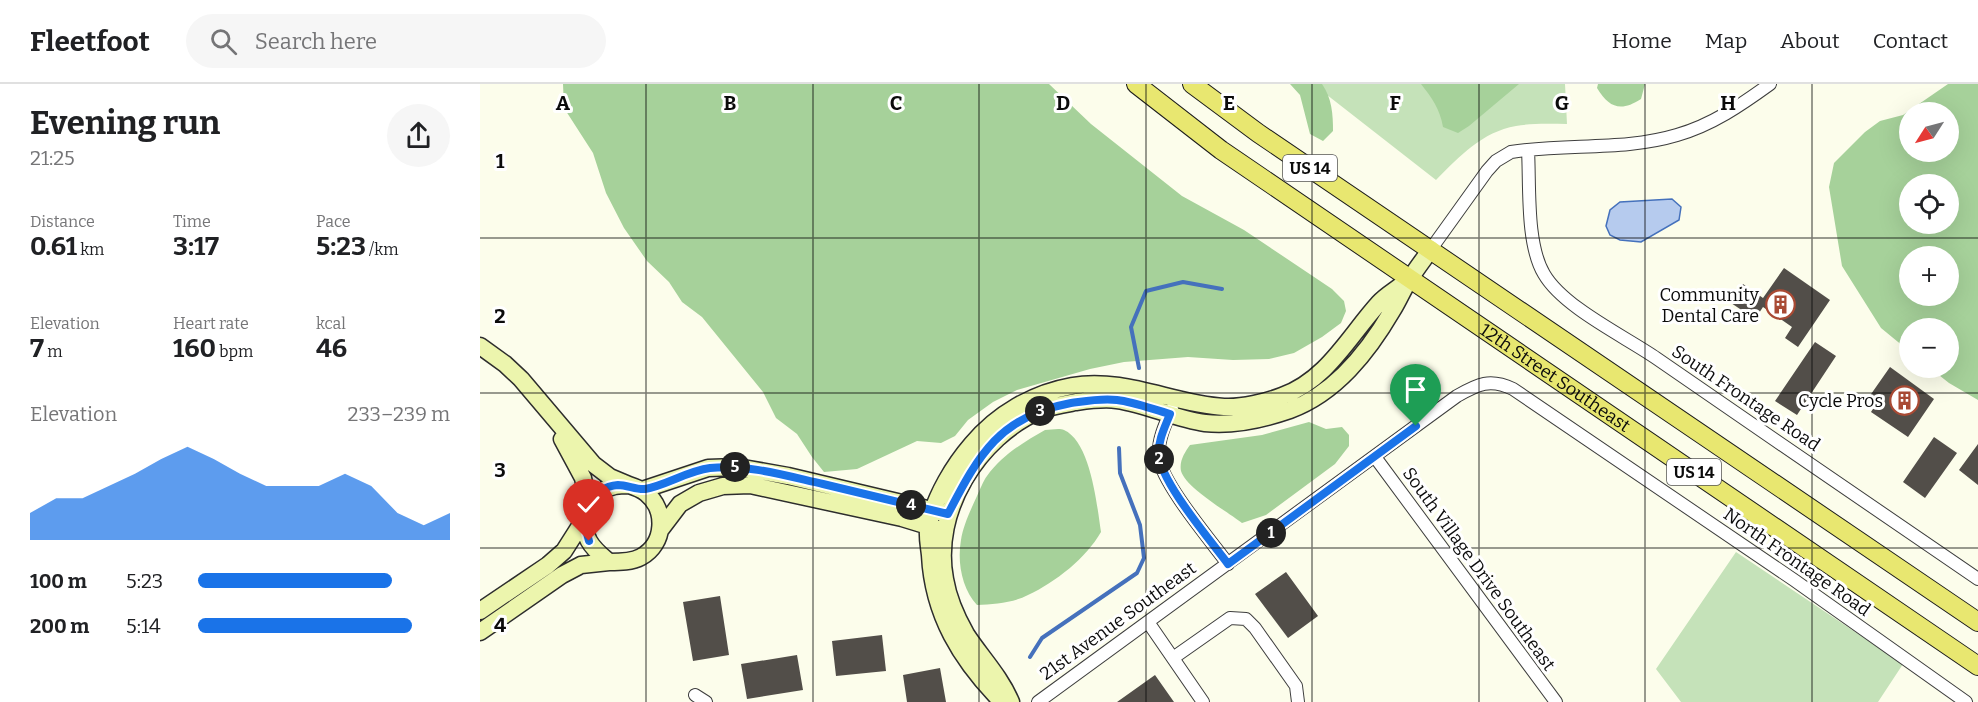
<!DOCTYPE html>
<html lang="en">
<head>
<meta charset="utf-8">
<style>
	:root { --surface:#fff; --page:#f6f6f6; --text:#202124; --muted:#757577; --line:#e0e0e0; --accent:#1a73e8 }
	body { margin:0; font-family:Bitter,serif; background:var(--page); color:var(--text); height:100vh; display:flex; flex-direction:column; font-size:22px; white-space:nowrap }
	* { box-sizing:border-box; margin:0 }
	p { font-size:20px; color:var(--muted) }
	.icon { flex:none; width:33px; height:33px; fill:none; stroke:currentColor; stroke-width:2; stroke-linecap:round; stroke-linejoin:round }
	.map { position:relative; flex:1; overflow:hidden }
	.sheet { display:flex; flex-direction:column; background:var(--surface); width:480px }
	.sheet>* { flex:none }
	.needle { width:39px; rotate:234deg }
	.tools { position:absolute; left:1419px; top:18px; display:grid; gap:12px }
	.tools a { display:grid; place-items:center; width:60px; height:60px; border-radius:50%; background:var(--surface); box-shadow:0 6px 24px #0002; font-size:30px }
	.pin { position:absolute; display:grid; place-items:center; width:51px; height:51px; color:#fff; margin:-62px -26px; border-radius:50% 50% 50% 0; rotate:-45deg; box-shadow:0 0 6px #0007 }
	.pin .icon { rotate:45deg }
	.km { position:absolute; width:30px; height:30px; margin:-15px; border-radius:50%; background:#222; color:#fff; font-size:16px; line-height:30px; text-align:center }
	.round { display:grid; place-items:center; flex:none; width:63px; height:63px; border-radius:32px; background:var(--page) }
	.summary { display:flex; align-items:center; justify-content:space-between; height:102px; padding:0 30px }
	h1 { font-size:33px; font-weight:700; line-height:45px }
	.stats { display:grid; grid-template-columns:repeat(3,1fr); gap:9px; height:102px; padding:6px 30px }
	.stats div { display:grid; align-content:center }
	.stats b { font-size:26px; font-weight:700 }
	.stats small { font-size:16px; font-weight:400 }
	.stats p { font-size:16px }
	.chart { height:168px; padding:12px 30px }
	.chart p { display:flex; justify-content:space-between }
	.chart svg { width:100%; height:108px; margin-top:6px; fill:var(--accent); opacity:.7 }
	ul { padding:0 30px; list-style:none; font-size:20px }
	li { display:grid; grid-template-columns:96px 72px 1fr; align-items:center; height:45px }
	li i { height:15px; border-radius:8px; background:var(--accent) }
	header { display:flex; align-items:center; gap:36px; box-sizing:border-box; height:84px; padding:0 30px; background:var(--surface); border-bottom:2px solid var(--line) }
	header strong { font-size:28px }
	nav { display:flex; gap:33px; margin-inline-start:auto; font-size:21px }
	.search { width:420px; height:54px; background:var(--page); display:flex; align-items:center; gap:15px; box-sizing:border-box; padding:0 21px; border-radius:33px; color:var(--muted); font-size:22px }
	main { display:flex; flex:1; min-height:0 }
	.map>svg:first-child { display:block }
	.green { fill:#c5e2b9 }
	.forest { fill:#a6d19a; fill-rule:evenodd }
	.water { fill:#b6cbee; stroke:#4571bc; stroke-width:1.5 }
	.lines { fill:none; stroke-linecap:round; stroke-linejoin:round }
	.stream { stroke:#4571bc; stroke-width:4 }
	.building { fill:#524e49 }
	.street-casing { stroke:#3e3e3e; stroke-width:14 }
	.secondary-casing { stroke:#2d2d2d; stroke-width:19 }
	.primary-casing { stroke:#1c1c1c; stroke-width:20 }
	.street { stroke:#fff; stroke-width:12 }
	.secondary { stroke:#ecf5ad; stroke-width:16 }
	.primary { stroke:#e8e770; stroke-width:18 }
	.route-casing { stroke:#fff; stroke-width:12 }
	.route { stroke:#1a73e8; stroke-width:8 }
	.grid { fill:none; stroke:#0b0b0b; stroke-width:1.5; stroke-opacity:0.55 }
	.labels { text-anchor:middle; stroke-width:6; stroke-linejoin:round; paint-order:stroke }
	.shield { fill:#fff; stroke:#545454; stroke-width:1.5 }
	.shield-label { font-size:16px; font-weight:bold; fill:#0b0b0b }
	.poi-label { font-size:18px; fill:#0b0b0b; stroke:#fff; text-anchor:end }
	.street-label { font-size:18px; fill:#0b0b0b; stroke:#fff }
	.grid-label { font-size:20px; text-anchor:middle; font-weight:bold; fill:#0b0b0b; stroke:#fff; stroke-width:6; stroke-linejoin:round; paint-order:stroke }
</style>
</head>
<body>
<header>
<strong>Fleetfoot</strong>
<div class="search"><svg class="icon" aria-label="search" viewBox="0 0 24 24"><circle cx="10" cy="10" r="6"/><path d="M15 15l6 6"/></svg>Search here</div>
<nav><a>Home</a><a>Map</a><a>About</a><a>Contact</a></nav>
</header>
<main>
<section class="sheet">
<div class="summary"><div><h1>Evening run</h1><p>21:25</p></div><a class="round"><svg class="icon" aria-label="share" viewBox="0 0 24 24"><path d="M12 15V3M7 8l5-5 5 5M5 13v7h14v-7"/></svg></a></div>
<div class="stats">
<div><p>Distance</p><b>0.61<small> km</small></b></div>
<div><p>Time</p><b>3:17</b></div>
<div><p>Pace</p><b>5:23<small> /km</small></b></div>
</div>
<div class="stats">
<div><p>Elevation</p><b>7<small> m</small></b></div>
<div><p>Heart rate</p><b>160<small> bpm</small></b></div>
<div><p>kcal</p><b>46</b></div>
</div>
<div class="chart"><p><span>Elevation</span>233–239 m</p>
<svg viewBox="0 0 160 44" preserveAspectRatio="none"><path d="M0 44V33L10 27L20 27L30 22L40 17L50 11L60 6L70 11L80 17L90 22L100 22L110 22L120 17L130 22L140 33L150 38L160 33V44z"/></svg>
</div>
<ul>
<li><b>100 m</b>5:23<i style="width:77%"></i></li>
<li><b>200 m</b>5:14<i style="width:85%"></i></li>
</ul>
</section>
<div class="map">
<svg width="1498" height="618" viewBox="0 0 1498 618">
	<rect width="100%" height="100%" fill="#fcfdeb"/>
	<!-- green -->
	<path class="green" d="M833,0H1085L1087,40C1071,40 1052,39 1036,42C1002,48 980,72 956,96Z
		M1256,468L1423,580L1398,618H1201L1176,585Z"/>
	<!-- forest -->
	<path class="forest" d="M83,0H569L611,40L702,112L764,146L852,205L864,217L866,227L861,239L842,253L814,269L789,275L753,276L708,273L644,278L610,285L537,306L513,318L488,336L475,352L461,359L437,357L377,385L344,388L332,373L317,350L296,334L283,308L222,233L202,218L189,198L167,177L144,144L126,109L113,69L84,24Z
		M810,0H842C852,14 853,31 853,47L843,57L830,50L820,11Z
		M941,0H1039L989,42L978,49L963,43C960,25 952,14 941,0Z
		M1118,0H1165L1161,15C1141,28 1129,24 1117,4Z
		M1468,0H1498V316L1469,299L1450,284H1468V244H1430L1429,267L1401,244L1362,182L1349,103L1354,79L1385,48L1400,37L1423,31ZM1430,28H1468V68H1430ZM1430,100H1468V140H1430ZM1468,172V212H1430V172Z
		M829,338L846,345L862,343L869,351V362L855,380L786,431L762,439C748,428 706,404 701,387C699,377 705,368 710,361L782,351Z
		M565,346C571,346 579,344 584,346C611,358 617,422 621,448C606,474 576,498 548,511C533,519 514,520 497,521C482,505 477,478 481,456C483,442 491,425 497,412C500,406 503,397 507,392C522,371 544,358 565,346Z"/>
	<!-- water -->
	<path class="water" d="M1192,115L1201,123L1199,136L1161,158L1140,156L1130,151L1126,142L1130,126L1140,118Z"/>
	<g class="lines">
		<!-- stream -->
		<path class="stream" d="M659,284L651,243L666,207L703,198L742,205
			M550,573L562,554L657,489L664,474L660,441L640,389L639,364"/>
	</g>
	<!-- building -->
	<path class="building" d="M1304,184L1350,216L1318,263L1305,254L1312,243L1283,223L1275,235L1251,219L1263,200L1283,214Z
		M1335,258L1356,272L1317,331L1295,317Z
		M1410,283L1454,315L1428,353L1391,328L1397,318L1389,313Z
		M1454,353L1477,369L1445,414L1423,398Z
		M1498,360V401L1479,386Z
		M806,488L838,532L808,554L775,510Z
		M240,512L249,571L213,577L203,518Z
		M402,551L406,587L356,592L352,557Z
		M317,571L323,606L267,615L261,580Z
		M460,584L466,618H427L423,591Z
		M675,591L694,618H637Z"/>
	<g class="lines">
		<defs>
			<path id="street" d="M1048,66C1050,102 1046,160 1064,190C1083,223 1144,252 1176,274C1283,348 1391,422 1498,495
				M951,165L1007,87L1016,77L1031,68C1086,59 1144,67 1197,51C1232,41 1261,21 1290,0
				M692,325C685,340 677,358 679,374C682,399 731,457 748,480
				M895,373L1076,618
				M668,538L723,618
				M693,574L750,534L766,535L775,544L816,602L818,618
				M215,611L226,618
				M558,618L977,312C998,300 1010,294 1033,305L1314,496L1486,618"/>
			<path id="secondary" d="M0,262L25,280L41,295L113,380L130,393L149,401
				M82,355L103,394L109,422
				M149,401C155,403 161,405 166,409C187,426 185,460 161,473C152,478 140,478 129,478C122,472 114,466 109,457C97,436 111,406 135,402C140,401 145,401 149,401Z
				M162,406L228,384L257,383L308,392L464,429
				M181,445L200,420L219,409L243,402L270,401L422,434L458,445
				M0,527L68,481L84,467L105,434
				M0,548L82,491L101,481L129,478
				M522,618C481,576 453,531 450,471C449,461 446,449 449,439C456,411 473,382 492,360C517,330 553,309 592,302C645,293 693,320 744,323C762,324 786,318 802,312C847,296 869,252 899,219C906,211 916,206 924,199
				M531,618C520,592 501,573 486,550C477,534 468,513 465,495C452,427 498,353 561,326C572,322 585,320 596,318C610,316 623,314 637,316C667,320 695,335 725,339C752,342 784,335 810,326C856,309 888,268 912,227C919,216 923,205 930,195C936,185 944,175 951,165"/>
			<g id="primary">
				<path id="s1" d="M656,0L741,66L1498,582"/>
				<path d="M712,0L778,49L1498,538"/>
			</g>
		</defs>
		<!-- street casing -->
		<use href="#street" class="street-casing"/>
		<!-- secondary casing -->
		<use href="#secondary" class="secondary-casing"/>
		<!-- primary casing -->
		<use href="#primary" class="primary-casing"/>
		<!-- street -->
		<use href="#street" class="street"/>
		<!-- secondary -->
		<use href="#secondary" class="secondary"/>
		<!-- primary -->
		<use href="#primary" class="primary"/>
	</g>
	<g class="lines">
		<defs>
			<path id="route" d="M109,457C101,434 110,403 138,401C147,401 157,406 165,405C187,401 207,387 230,384C268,380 307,392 343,400C385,410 426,420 468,430C499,370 520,332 591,319C606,317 621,314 637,316C654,318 672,325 690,330C685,343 678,356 679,370C679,396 731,457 748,480L936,342"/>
		</defs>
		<!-- route casing -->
		<use href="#route" class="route-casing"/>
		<!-- route -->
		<use href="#route" class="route"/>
	</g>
	<!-- grid -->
	<path class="grid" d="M166,0V618M333,0V618M499,0V618M666,0V618M832,0V618M999,0V618M1165,0V618M1332,0V618M0,154H1498M0,309H1498M0,464H1498"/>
	<!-- icons -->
	<defs>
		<symbol id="building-ring" viewBox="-11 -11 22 22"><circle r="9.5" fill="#fff" stroke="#a94a34" stroke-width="1.5"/><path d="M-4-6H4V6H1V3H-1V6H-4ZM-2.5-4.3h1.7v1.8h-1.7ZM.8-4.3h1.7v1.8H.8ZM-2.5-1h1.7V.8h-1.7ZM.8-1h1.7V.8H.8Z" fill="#a94a34"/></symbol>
	</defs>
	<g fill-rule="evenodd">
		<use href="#building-ring" x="1284" y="204" width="33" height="33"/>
		<use href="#building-ring" x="1408" y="300" width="33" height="33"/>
	</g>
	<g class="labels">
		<!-- shield labels -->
		<g class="shield">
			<rect x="803" y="71" width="54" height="26" rx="4.5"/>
			<rect x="1187" y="375" width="54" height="26" rx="4.5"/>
		</g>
		<g class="shield-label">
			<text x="830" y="90">US 14</text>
			<text x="1214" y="394">US 14</text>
		</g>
		<!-- poi labels -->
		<g class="poi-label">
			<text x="1279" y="217">Community<tspan x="1279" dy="21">Dental Care</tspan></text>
			<text x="1403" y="323">Cycle Pros</text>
		</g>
		<!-- street labels -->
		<g class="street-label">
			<text dy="6" stroke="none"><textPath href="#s1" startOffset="512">12th Street Southeast</textPath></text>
			<text transform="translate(1266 314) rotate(34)" y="6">South Frontage Road</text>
			<text transform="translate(1317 478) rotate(35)" y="6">North Frontage Road</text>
			<text transform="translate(999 485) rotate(54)" y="6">South Village Drive Southeast</text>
			<text transform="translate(638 537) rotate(-36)" y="6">21st Avenue Southeast</text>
		</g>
	</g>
	<g class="grid-label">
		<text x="83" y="26">A</text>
		<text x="250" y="26">B</text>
		<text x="416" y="26">C</text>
		<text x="583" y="26">D</text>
		<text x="749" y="26">E</text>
		<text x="915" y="26">F</text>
		<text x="1082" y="26">G</text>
		<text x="1248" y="26">H</text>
		<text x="20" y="84">1</text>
		<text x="20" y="239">2</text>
		<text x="20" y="393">3</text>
		<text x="20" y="548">4</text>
	</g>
</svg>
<div class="tools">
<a><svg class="needle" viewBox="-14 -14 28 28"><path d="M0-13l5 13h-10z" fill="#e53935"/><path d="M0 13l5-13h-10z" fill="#757577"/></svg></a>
<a><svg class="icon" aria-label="locate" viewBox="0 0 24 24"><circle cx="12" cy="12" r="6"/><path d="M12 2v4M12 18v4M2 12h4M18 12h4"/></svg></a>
<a>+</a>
<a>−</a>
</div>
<div class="pin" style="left:936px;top:342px;background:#1e9e55"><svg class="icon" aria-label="arrive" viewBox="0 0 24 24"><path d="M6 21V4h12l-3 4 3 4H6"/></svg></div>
<div class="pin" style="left:109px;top:457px;background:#d93025"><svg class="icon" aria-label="check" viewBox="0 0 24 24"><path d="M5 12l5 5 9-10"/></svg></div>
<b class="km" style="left:791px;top:449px">1</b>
<b class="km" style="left:679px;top:375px">2</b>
<b class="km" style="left:560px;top:327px">3</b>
<b class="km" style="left:431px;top:421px">4</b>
<b class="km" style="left:255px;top:383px">5</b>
</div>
</main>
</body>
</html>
